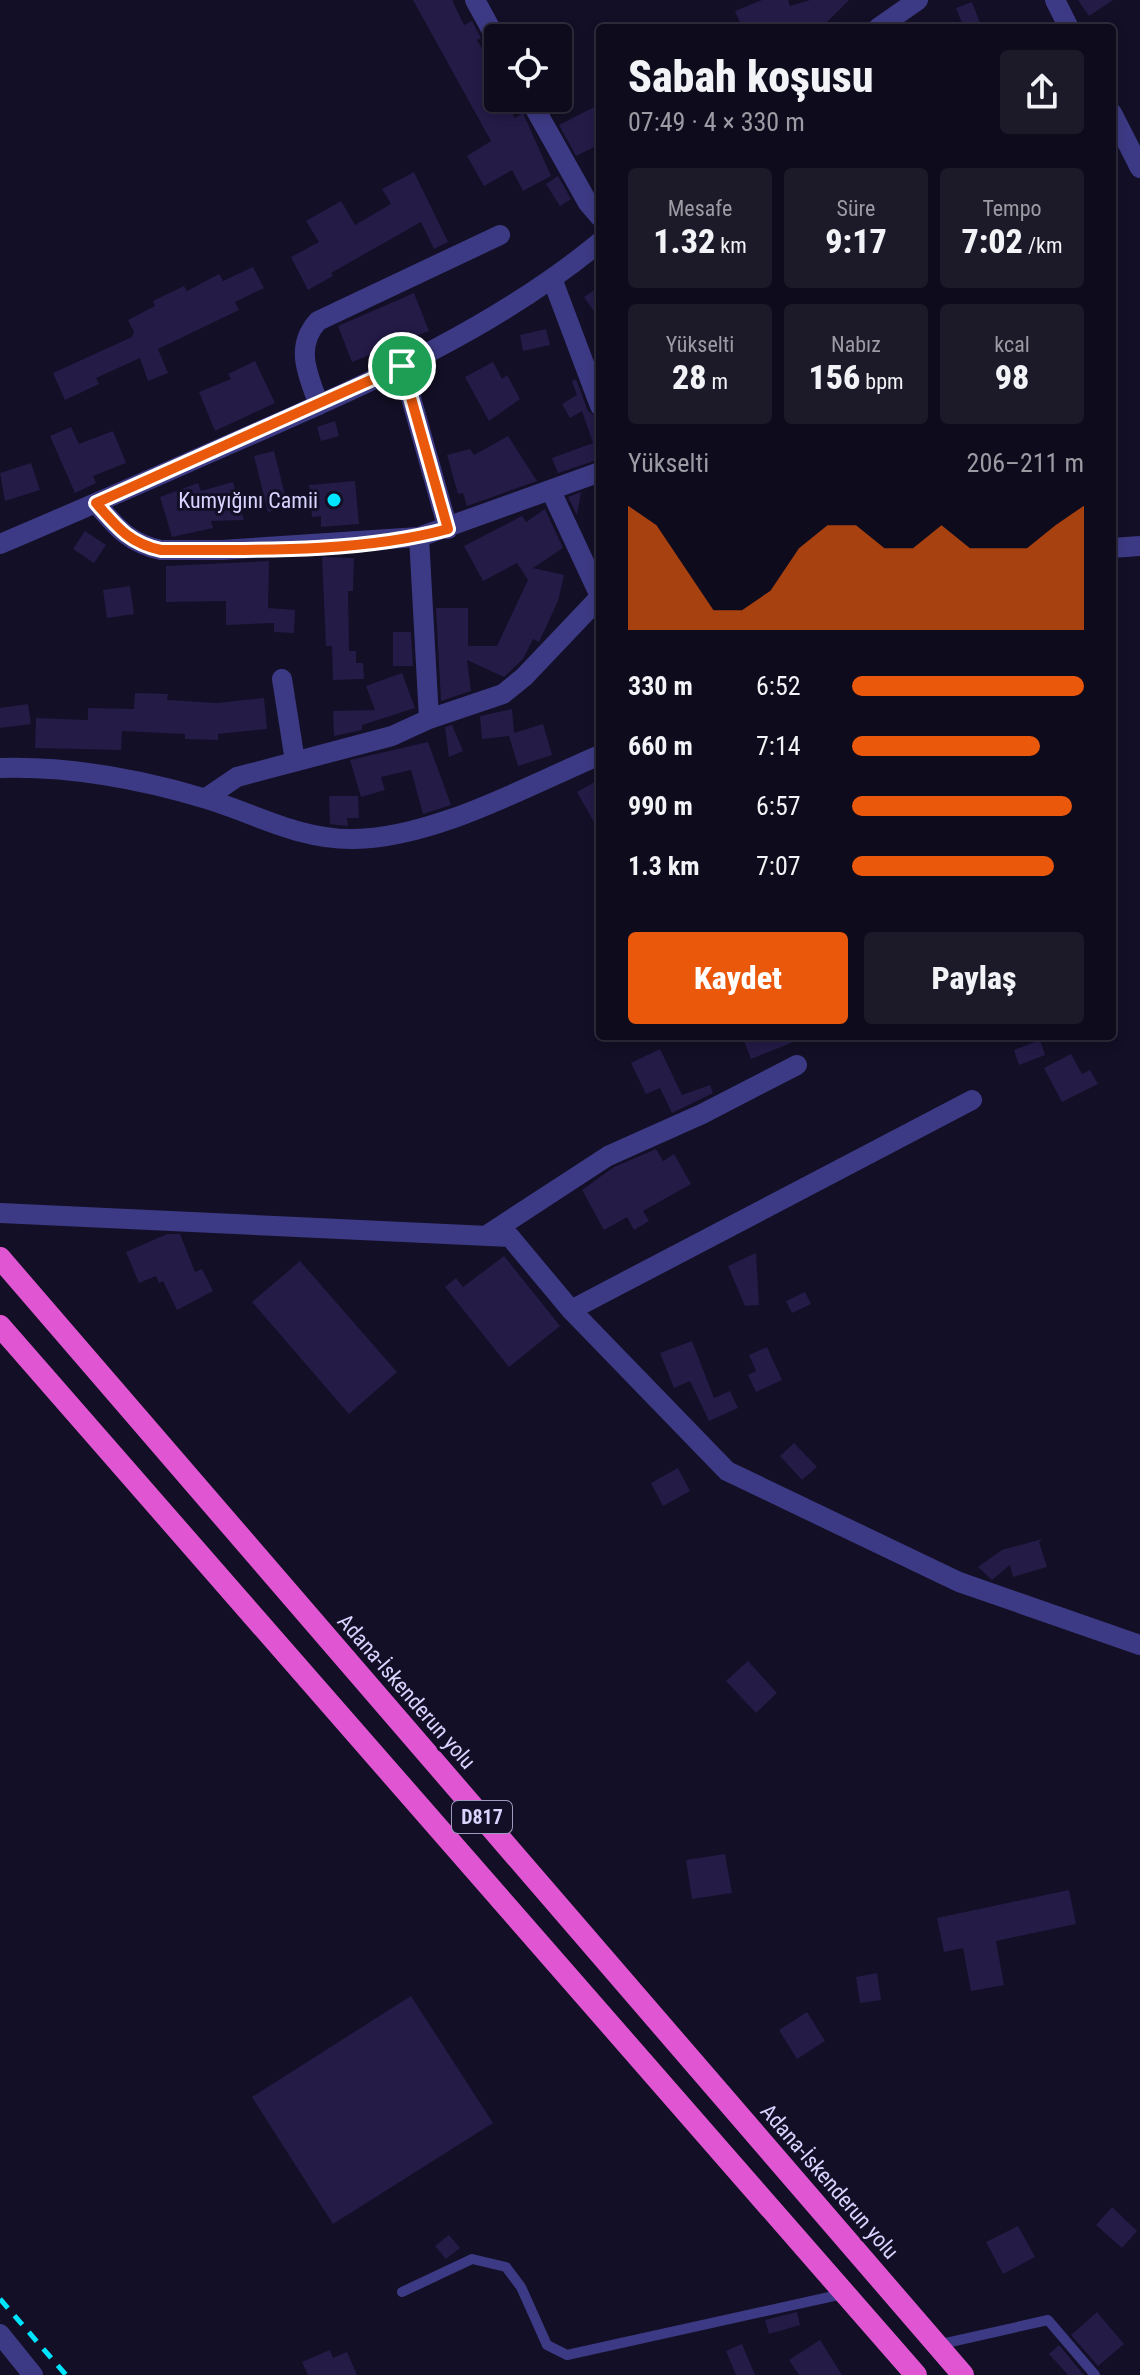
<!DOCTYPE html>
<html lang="tr">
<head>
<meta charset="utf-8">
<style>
	:root { --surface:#0e0b1c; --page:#1c1929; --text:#f1f3f6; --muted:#9b9ba3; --line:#2e2b3b; --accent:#ea580c }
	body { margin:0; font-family:"Roboto Condensed",sans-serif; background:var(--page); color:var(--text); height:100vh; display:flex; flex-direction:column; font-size:30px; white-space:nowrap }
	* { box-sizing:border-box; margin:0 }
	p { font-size:26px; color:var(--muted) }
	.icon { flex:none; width:44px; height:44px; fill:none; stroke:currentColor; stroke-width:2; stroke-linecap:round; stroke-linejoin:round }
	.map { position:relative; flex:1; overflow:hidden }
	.details { position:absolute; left:596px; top:24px; width:520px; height:1016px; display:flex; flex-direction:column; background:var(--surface); border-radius:8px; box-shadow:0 4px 12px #0003,0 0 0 2px var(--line) }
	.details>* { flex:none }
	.controls { position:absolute; left:484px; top:24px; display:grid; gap:16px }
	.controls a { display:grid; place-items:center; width:88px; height:88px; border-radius:8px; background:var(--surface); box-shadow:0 4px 12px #0003,0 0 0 2px var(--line); font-size:40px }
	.pin { position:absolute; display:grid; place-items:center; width:68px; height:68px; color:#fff; margin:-34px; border:4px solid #fff; border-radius:50%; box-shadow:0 2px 8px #0007 }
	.round { display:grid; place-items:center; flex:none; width:84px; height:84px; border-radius:8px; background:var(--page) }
	.overview { display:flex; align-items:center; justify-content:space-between; height:136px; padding:0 32px }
	h1 { font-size:44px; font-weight:800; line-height:60px }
	.stats { display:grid; grid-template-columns:repeat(3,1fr); gap:12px; height:136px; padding:8px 32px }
	.stats div { display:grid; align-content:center; border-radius:8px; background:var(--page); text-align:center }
	.stats b { font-size:34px; font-weight:800 }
	.stats small { font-size:22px; font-weight:400 }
	.stats p { font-size:22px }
	.chart { height:224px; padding:16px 32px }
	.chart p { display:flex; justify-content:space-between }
	.chart svg { width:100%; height:144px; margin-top:8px; fill:var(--accent); opacity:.7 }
	.cta { display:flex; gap:16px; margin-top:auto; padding:16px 32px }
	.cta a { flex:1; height:92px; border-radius:8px; background:var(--accent); color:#fff; font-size:32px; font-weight:800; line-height:92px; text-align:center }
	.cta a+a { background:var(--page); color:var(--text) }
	ul { padding:0 32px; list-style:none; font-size:26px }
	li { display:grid; grid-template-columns:128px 96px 1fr; align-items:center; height:60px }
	li i { height:20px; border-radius:10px; background:var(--accent) }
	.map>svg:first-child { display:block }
	.building { fill:#241b47 }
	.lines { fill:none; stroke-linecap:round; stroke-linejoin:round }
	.service { stroke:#3d3a85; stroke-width:10 }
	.minor { stroke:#3d3a85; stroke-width:20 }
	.tertiary { stroke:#3d3a85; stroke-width:20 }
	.trunk { stroke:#e055d1; stroke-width:22 }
	.rail { stroke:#00e5ff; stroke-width:5; stroke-dasharray:12 10; stroke-linecap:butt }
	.route-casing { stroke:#fff; stroke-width:16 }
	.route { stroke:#ea580c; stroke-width:10 }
	.poi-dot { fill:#00e5ff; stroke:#130f26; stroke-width:3 }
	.labels { text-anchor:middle; stroke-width:6; stroke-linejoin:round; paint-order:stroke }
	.shield { fill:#130f26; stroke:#9e99be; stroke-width:2 }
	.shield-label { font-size:20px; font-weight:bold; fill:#d9d4ff }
	.poi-label { font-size:22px; fill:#d9d4ff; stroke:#130f26; text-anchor:end }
	.street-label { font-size:22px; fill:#d9d4ff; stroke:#130f26 }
</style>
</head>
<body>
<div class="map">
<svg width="1140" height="2375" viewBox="0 0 1140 2375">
	<rect width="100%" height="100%" fill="#130f26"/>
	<!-- building -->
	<path class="building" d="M413,0H452L464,25L472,21L481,38L477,40L498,76V98H503L515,118L523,113L551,176L523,191L512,170L484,186L467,156L491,141Z
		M762,0H788L790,6L810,0H849L821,28H742L735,11Z
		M1078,0H1113L1089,16Z
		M972,2L982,28H964L956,8Z
		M600,104V144L576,156L559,125Z
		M414,172L448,242L434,249L421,222L331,273L333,276L308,290L291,257L319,242L306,221L341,201L355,225L391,204L382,189Z
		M558,176L571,199L560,206L546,184Z
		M253,267L264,288L235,302L239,310L158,349L168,373L148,381L140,358L96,378L99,384L65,400L53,373L132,337L134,332L128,320L155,306L153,301L184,286L187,291L219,274L223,281Z
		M600,286V320L584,297Z
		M414,293L429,331L352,362L338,326Z
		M546,329L550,345L523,351L520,335Z
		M255,361L275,403L215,431L199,392L231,379L228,374Z
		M493,362L502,379L507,375L520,399L489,421L465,377Z
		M576,379L588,411L600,419V459L558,473L552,458L593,443L582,411L570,418L562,404L577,395L572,381Z
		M335,421L339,436L321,441L317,427Z
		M71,427L79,444L113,431L126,463L93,476L96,483L75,493L50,436Z
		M508,436L537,481L467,506L463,493L458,494L447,455L470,449L474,455Z
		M274,451L288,507L268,512L254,456Z
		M31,463L40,490L5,501L0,473Z
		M355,481L359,524L321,527V516L312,517L309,485Z
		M233,482L244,520L211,521L213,528L172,537L160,497L198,483L201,491Z
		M581,492L577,515L568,497Z
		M545,509L563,548L533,568L564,575L558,601L539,642L533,639L523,659L504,677L467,660L471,691L441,701L436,608H468V646H497L528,580L517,563L483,581L464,546L522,516L526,522Z
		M85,531L106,545L94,563L73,549Z
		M322,557L354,558L353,591H348L349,651H356V663H363L364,679L333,680L332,646H326Z
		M269,561L268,608L295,610L294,633L274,632V623L226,625V601L166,602V566Z
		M130,586L134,614L107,618L103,590Z
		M393,632H411L413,666H393Z
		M402,673L415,708L362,725V730L334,736L333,711L375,710L366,686Z
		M135,693L168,694L167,700L217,703L264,698L267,729L218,734V740L185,739V734L122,731L121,750L35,748L36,718L88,720V708L134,709Z
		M28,704L31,724L0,728V708Z
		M512,709L514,733L543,724L552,755L518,766L509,736L482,739L480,716Z
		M452,725L463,751L449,757L445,727Z
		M428,742L451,805L423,814L411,770L381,777L385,790L361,797L350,760Z
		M600,779V833L577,792Z
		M329,796H358L359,818H347L348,826L330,824Z
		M742,1036H806V1037L751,1059Z
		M1040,1040L1045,1055L1019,1065L1014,1050Z
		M660,1049L682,1095L710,1085L713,1093L672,1113L660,1088L646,1094L631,1063Z
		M1071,1054L1082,1074L1090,1070L1098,1084L1062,1102L1044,1068Z
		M656,1149L663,1161L674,1154L691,1184L643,1211L649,1221L634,1230L627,1217L604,1230L582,1190L614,1167Z
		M167,1234H180L195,1272L202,1269L213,1291L177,1310L163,1281L159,1283L156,1276L139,1283L126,1252Z
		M756,1253L759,1305L745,1306L728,1266Z
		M504,1256L560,1326L509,1367L445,1287L456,1278L463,1287Z
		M300,1261L397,1372L349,1414L252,1302Z
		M805,1292L811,1304L792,1313L786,1301Z
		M692,1341L714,1398L730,1391L738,1408L709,1421L690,1381L674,1388L660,1353Z
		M767,1347L782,1380L756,1392L748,1375L756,1371L749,1355Z
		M794,1443L817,1467L802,1480L780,1456Z
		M678,1468L690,1491L663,1506L651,1483Z
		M1042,1539L1039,1542L1047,1567L1013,1577L1010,1565L992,1580L978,1567L1002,1550Z
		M748,1661L777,1693L756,1713L726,1681Z
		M725,1854L732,1893L692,1899L686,1860Z
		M1069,1890L1076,1924L996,1941L1004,1985L971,1991L963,1948L944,1952L937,1918Z
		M877,1973L881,2000L860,2003L856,1977Z
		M411,1996L493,2123L333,2224L252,2097Z
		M807,2012L825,2041L797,2059L779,2030Z
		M1112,2207L1137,2231L1122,2248L1096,2225Z
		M1018,2226L1035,2257L1003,2274L986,2242Z
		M449,2235L460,2248L446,2259L435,2246Z
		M797,2312L800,2325L769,2334L765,2320Z
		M1097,2312L1124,2344L1098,2366L1071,2335Z
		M820,2340L842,2375H799L789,2360Z
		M742,2344L755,2375H736L726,2351Z
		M1059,2345L1084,2375H1068L1049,2354Z
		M330,2350L333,2358L347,2352L357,2375H308L302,2362Z"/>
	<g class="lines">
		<!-- service -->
		<path class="service" d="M402,2292L472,2259L506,2267L521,2287L547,2345L567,2355L843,2294
			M937,2345L1048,2320L1095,2375"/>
		<!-- minor -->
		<path class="minor" d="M475,0L498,42
			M1055,0L1069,28
			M878,28L918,0
			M529,98L588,203L600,217
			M1112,113L1140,168
			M553,281L600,406
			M402,366L448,529
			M319,405C308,375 294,347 318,321L500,235
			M551,491L600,596
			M96,503C117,528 129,543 161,550H222L419,537L600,472
			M419,537L429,719
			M0,544C88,507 175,468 262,430C381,378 499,325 600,242
			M282,679L295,761
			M206,798L237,777L392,736L429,719L503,694L524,677L600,597
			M0,1213L510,1237L571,1310L727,1471L959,1582L1140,1645
			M487,1235L608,1156L702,1114L797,1065
			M571,1310L972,1100
			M0,2334L33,2375"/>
		<!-- tertiary -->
		<path class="tertiary" d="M1112,548L1140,546
			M0,768C70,766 136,778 203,798C255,813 298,840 354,839C434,838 527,786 600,755"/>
		<!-- trunk -->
		<path class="trunk" d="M0,1258L963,2375
			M0,1326L916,2375"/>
		<!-- rail -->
		<path class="rail" d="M0,2299L66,2375"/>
	</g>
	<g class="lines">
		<defs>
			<path id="route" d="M402,366L448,529C360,553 253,550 161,550C129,543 117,527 96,503Z"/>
		</defs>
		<!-- route casing -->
		<use href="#route" class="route-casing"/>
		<!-- route -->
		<use href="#route" class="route"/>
	</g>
	<!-- markers -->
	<circle class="poi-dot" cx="334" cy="500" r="8"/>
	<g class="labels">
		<!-- shield labels -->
		<rect class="shield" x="452" y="1801" width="60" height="32" rx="6"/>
		<g class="shield-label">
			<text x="482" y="1824">D817</text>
		</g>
		<!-- poi labels -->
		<g class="poi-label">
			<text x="318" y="508">Kumyığını Camii</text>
		</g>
		<!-- street labels -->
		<g class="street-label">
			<text transform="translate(407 1691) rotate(49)" y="8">Adana-İskenderun yolu</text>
			<text transform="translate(830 2181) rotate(49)" y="8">Adana-İskenderun yolu</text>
		</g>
	</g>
</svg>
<div class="controls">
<a><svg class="icon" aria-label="locate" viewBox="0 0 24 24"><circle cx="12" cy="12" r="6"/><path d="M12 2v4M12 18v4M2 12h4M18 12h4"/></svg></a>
</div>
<div class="pin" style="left:402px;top:366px;background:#1e9e55"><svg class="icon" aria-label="arrive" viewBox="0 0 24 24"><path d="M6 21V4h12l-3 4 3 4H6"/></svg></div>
<section class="details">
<div class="overview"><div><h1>Sabah koşusu</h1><p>07:49 · 4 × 330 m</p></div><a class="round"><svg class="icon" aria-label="share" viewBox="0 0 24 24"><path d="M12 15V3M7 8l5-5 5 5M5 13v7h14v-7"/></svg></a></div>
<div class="stats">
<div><p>Mesafe</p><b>1.32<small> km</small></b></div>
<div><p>Süre</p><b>9:17</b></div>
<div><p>Tempo</p><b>7:02<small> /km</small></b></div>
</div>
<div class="stats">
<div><p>Yükselti</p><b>28<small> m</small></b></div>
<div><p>Nabız</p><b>156<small> bpm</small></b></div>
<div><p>kcal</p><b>98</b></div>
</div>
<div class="chart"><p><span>Yükselti</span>206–211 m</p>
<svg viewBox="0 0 160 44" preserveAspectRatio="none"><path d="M0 44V6L10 12L20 25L30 38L40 38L50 32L60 19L70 12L80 12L90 19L100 19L110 12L120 19L130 19L140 19L150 12L160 6V44z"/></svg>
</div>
<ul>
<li><b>330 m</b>6:52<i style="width:100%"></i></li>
<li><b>660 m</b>7:14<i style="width:81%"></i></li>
<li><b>990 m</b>6:57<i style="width:95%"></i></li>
<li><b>1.3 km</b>7:07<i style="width:87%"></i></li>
</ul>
<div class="cta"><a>Kaydet</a><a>Paylaş</a></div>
</section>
</div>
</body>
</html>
